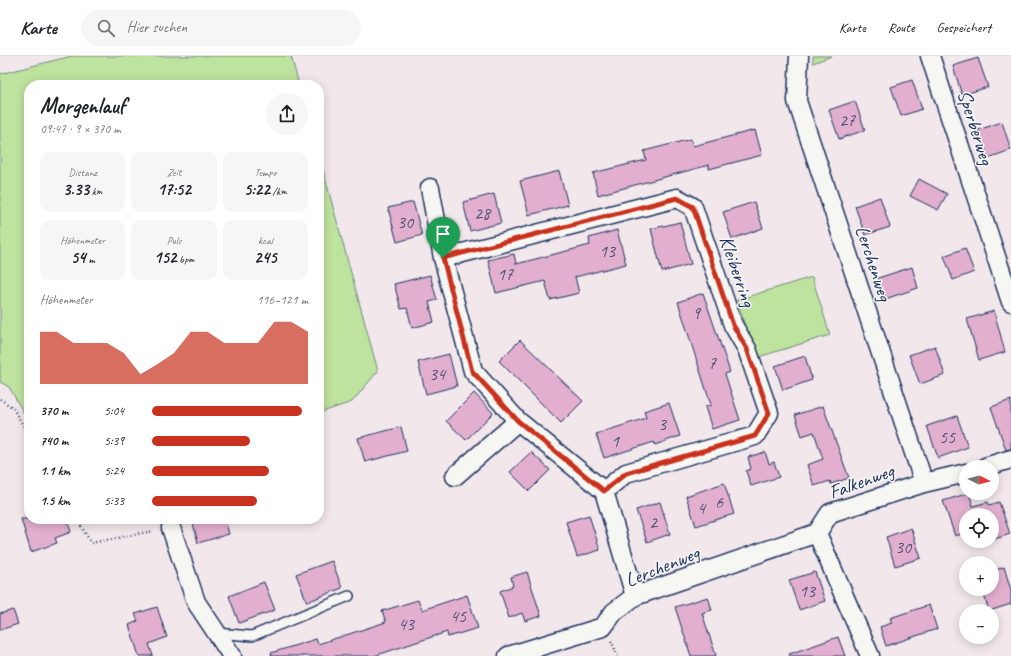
<!DOCTYPE html>
<html lang="de">
<head>
<meta charset="utf-8">
<style>
	:root { --surface:#fff; --page:#f6f6f6; --text:#202124; --muted:#757577; --line:#e0e0e0; --accent:#c8321e }
	body { margin:0; font-family:Caveat,sans-serif; background:var(--page); color:var(--text); height:100vh; display:flex; flex-direction:column; font-size:15px; white-space:nowrap }
	* { box-sizing:border-box; margin:0 }
	p { font-size:13px; color:var(--muted) }
	.icon { flex:none; width:22px; height:22px; fill:none; stroke:currentColor; stroke-width:2; stroke-linecap:round; stroke-linejoin:round }
	.map { position:relative; flex:1; overflow:hidden }
	.panel { position:absolute; left:24px; top:24px; width:300px; height:444px; display:flex; flex-direction:column; background:var(--surface); border-radius:16px; box-shadow:0 2px 10px #0003 }
	.panel>* { flex:none }
	.needle { width:26px; rotate:96deg }
	.tools { position:absolute; left:959px; top:404px; display:grid; gap:8px }
	.tools a { display:grid; place-items:center; width:40px; height:40px; border-radius:50%; background:var(--surface); box-shadow:0 2px 10px #0003; font-size:20px }
	.pin { position:absolute; display:grid; place-items:center; width:34px; height:34px; color:#fff; margin:-41px -17px; border-radius:50% 50% 50% 0; rotate:-45deg; box-shadow:0 0 4px #0007 }
	.pin .icon { rotate:45deg }
	.round { display:grid; place-items:center; flex:none; width:42px; height:42px; border-radius:21px; background:var(--page) }
	.headline { display:flex; align-items:center; justify-content:space-between; height:68px; padding:0 16px }
	h1 { font-size:22px; font-weight:700; line-height:30px }
	.figures { display:grid; grid-template-columns:repeat(3,1fr); gap:6px; height:68px; padding:4px 16px }
	.figures div { display:grid; align-content:center; border-radius:10px; background:var(--page); text-align:center }
	.figures b { font-size:17px; font-weight:700 }
	.figures small { font-size:11px; font-weight:400 }
	.figures p { font-size:11px }
	.chart { height:112px; padding:8px 16px }
	.chart p { display:flex; justify-content:space-between }
	.chart svg { width:100%; height:72px; margin-top:4px; fill:var(--accent); opacity:.7 }
	ul { padding:0 16px; list-style:none; font-size:13px }
	li { display:grid; grid-template-columns:64px 48px 1fr; align-items:center; height:30px }
	li i { height:10px; border-radius:5px; background:var(--accent) }
	header { display:flex; align-items:center; gap:24px; box-sizing:border-box; height:56px; padding:0 20px; background:var(--surface); border-bottom:1px solid var(--line) }
	header strong { font-size:19px }
	nav { display:flex; gap:22px; margin-inline-start:auto; font-size:14px }
	.search { width:280px; height:36px; background:var(--page); display:flex; align-items:center; gap:10px; box-sizing:border-box; padding:0 14px; border-radius:22px; color:var(--muted); font-size:15px }
	.map>svg:first-child { display:block }
	.green { fill:#bee39e; stroke:#6c897e }
	.building { fill:#e2b0ce; stroke:#1b2f5e }
	.lines { fill:none; stroke-linecap:round; stroke-linejoin:round }
	.lane-casing { stroke:#1b2f5e; stroke-width:12 }
	.street-casing { stroke:#1b2f5e; stroke-width:21 }
	.path { stroke:#1b2f5e; stroke-width:2.5; stroke-dasharray:1 3; stroke-linecap:butt }
	.lane { stroke:#f6f6f2; stroke-width:9 }
	.street { stroke:#f6f6f2; stroke-width:18 }
	.route-casing { stroke:#fff; stroke-width:8 }
	.route { stroke:#c8321e; stroke-width:5 }
	.labels { text-anchor:middle; stroke-width:3; stroke-linejoin:round; paint-order:stroke }
	.number-label { font-size:18px; fill:#4d4f7a }
	.street-label { font-size:20px; fill:#1b2f5e; stroke:#f6f6f2 }
</style>
</head>
<body>
<header>
<strong>Karte</strong>
<div class="search"><svg class="icon" aria-label="search" viewBox="0 0 24 24"><circle cx="10" cy="10" r="6"/><path d="M15 15l6 6"/></svg>Hier suchen</div>
<nav><a>Karte</a><a>Route</a><a>Gespeichert</a></nav>
</header>
<div class="map">
<svg width="1011" height="600" viewBox="0 0 1011 600">
	<rect width="100%" height="100%" fill="#f2e8eb"/>
	<filter id="ink" filterUnits="userSpaceOnUse"><feTurbulence type="fractalNoise" baseFrequency=".025" numOctaves="2"/><feDisplacementMap in="SourceGraphic" scale="8" xChannelSelector="R" yChannelSelector="G"/><feConvolveMatrix kernelMatrix="1 2 1 2 8 2 1 2 1" color-interpolation-filters="sRGB"/></filter>
	<g filter="url(#ink)">
		<!-- green -->
		<path class="green" d="M72,0H291L299,29H29V366L9,331L0,326V18Z
			M813,0H832L813,7Z
			M319,100L378,315L352,346L319,357Z
			M812,221L830,279L755,302L737,244Z"/>
		<!-- building -->
		<path class="building" d="M978,2L988,31L962,39L953,10Z
			M912,24L922,53L901,60L891,31Z
			M855,45L865,74L839,83L829,54Z
			M1002,66L1011,94L988,102L978,74Z
			M755,74L762,99L709,113V109L598,139L593,117L646,104L644,95L691,83L693,90Z
			M559,115L568,149L529,159L520,125Z
			M919,123L947,138L938,154L910,140Z
			M494,138L501,167L470,175L463,146Z
			M880,141L890,171L865,179L855,150Z
			M413,146L422,179L397,186L388,152Z
			M754,146L763,172L732,183L723,156Z
			M680,166L691,208L662,216L651,173Z
			M617,174L626,208L575,221L579,237L550,244L545,225L496,237L488,204L514,198L516,208L590,189L589,182Z
			M965,192L974,216L953,224L944,200Z
			M912,211L918,232L885,243L878,222Z
			M430,219L437,244L429,246L434,266L412,272L407,252L401,253L394,228Z
			M703,237L730,316L725,318L740,364L712,373L705,351L711,349L678,246Z
			M994,255L1005,296L979,304L967,263Z
			M520,284L583,345L561,367L499,305Z
			M935,290L945,319L920,328L909,299Z
			M449,298L457,330L426,338L418,306Z
			M805,300L812,324L783,334L775,310Z
			M474,337L493,357L466,384L446,365Z
			M1011,344V393L1006,394L991,351Z
			M669,347L680,380L655,389L654,386L604,402L596,378L646,362L644,355Z
			M823,350L849,422L831,428L830,425L814,430L807,409L823,403L814,376L802,380L795,359Z
			M957,360L968,391L938,402L927,370Z
			M401,371L407,395L365,406L358,382Z
			M531,396L550,414L529,435L510,416Z
			M765,396L769,408L774,406L779,421L751,430L746,415L751,413L748,401Z
			M724,427L734,458L696,470L686,440Z
			M969,437L973,450L988,446L989,449L999,446L1010,478L992,484V459H966V477L955,480L943,445Z
			M660,446L670,478L647,486L636,454Z
			M589,459L600,494L577,501L566,466Z
			M21,463H67L71,476L55,482L57,487L31,496Z
			M208,463H225L229,478L198,487L193,467Z
			M911,472L921,502L895,510L886,481Z
			M332,505L342,532L307,546L296,518Z
			M1004,511L1011,534V548L989,555L982,533H992V515Z
			M527,516L541,560L525,565L522,557L509,562L500,535L513,530L511,521Z
			M815,516L825,545L799,554L789,524Z
			M264,526L275,554L239,567L229,540Z
			M467,539L478,572L448,581L447,576L374,600H272L271,597L316,583L318,588L386,566L382,555L418,544L422,554Z
			M708,541L712,554L702,557L716,600H691L675,551Z
			M929,549L937,573L886,590L880,571L892,567L890,562Z
			M157,551L167,581L149,588L153,600H139L129,569L138,565L135,558Z
			M13,554L18,568L0,574V558Z
			M838,581L845,600H790L789,598Z"/>
		<g class="lines">
			<defs>
				<path id="lane" d="M216,577L252,580L349,540"/>
				<path id="street" d="M799,0L797,45L924,427
					M930,0L1011,246
					M430,132L443,202L677,142L693,151L733,269L747,293L769,357L755,380L626,417L604,435L635,540
					M443,202L473,315L518,365L604,435
					M985,411L1011,403
					M455,420L518,365
					M171,472L196,546L232,600
					M508,600L603,571L614,556L635,540L817,477
					M870,600L817,477L830,457L924,427L966,417"/>
			</defs>
			<!-- lane casing -->
			<use href="#lane" class="lane-casing"/>
			<!-- street casing -->
			<use href="#street" class="street-casing"/>
			<!-- path -->
			<path class="path" d="M0,343L12,351L29,379
				M77,463L91,487L153,475
				M611,585L618,600"/>
			<!-- lane -->
			<use href="#lane" class="lane"/>
			<!-- street -->
			<use href="#street" class="street"/>
		</g>
	</g>
	<g class="lines" filter="url(#ink)">
		<defs>
			<path id="route" d="M677,142L693,151L733,269L747,293L769,357L755,380L626,417L604,435L518,365L472,315L443,202Z"/>
		</defs>
		<!-- route casing -->
		<use href="#route" class="route-casing"/>
		<!-- route -->
		<use href="#route" class="route"/>
	</g>
	<g class="labels">
		<!-- number labels -->
		<g class="number-label">
			<text x="847" y="70">27</text>
			<text x="482" y="163">28</text>
			<text x="405" y="172">30</text>
			<text x="607" y="201">13</text>
			<text x="505" y="224">17</text>
			<text x="696" y="263">9</text>
			<text x="712" y="313">7</text>
			<text x="437" y="324">34</text>
			<text x="662" y="374">3</text>
			<text x="947" y="387">55</text>
			<text x="615" y="391">1</text>
			<text x="719" y="452">6</text>
			<text x="701" y="458">4</text>
			<text x="653" y="472">2</text>
			<text x="903" y="497">30</text>
			<text x="807" y="541">13</text>
			<text x="458" y="566">45</text>
			<text x="406" y="574">43</text>
		</g>
		<!-- street labels -->
		<g class="street-label">
			<text transform="translate(976 71) rotate(72)" y="7">Sperberweg</text>
			<text transform="translate(874 207) rotate(72)" y="7">Lerchenweg</text>
			<text transform="translate(738 215) rotate(71)" y="7">Kleiberring</text>
			<text transform="translate(861 425) rotate(-20)" y="7">Falkenweg</text>
			<text transform="translate(662 510) rotate(-22)" y="7">Lerchenweg</text>
		</g>
	</g>
</svg>
<div class="tools">
<a><svg class="needle" viewBox="-14 -14 28 28"><path d="M0-13l5 13h-10z" fill="#e53935"/><path d="M0 13l5-13h-10z" fill="#757577"/></svg></a>
<a><svg class="icon" aria-label="locate" viewBox="0 0 24 24"><circle cx="12" cy="12" r="6"/><path d="M12 2v4M12 18v4M2 12h4M18 12h4"/></svg></a>
<a>+</a>
<a>−</a>
</div>
<div class="pin" style="left:443px;top:202px;background:#1e9e55"><svg class="icon" aria-label="arrive" viewBox="0 0 24 24"><path d="M6 21V4h12l-3 4 3 4H6"/></svg></div>
<section class="panel">
<div class="headline"><div><h1>Morgenlauf</h1><p>09:47 · 9 × 370 m</p></div><a class="round"><svg class="icon" aria-label="share" viewBox="0 0 24 24"><path d="M12 15V3M7 8l5-5 5 5M5 13v7h14v-7"/></svg></a></div>
<div class="figures">
<div><p>Distanz</p><b>3.33<small> km</small></b></div>
<div><p>Zeit</p><b>17:52</b></div>
<div><p>Tempo</p><b>5:22<small> /km</small></b></div>
</div>
<div class="figures">
<div><p>Höhenmeter</p><b>54<small> m</small></b></div>
<div><p>Puls</p><b>152<small> bpm</small></b></div>
<div><p>kcal</p><b>245</b></div>
</div>
<div class="chart"><p><span>Höhenmeter</span>116–121 m</p>
<svg viewBox="0 0 160 44" preserveAspectRatio="none"><path d="M0 44V12L10 12L20 19L30 19L40 19L50 25L60 38L70 32L80 25L90 12L100 12L110 19L120 19L130 19L140 6L150 6L160 12V44z"/></svg>
</div>
<ul>
<li><b>370 m</b>5:04<i style="width:96%"></i></li>
<li><b>740 m</b>5:39<i style="width:63%"></i></li>
<li><b>1.1 km</b>5:24<i style="width:75%"></i></li>
<li><b>1.5 km</b>5:33<i style="width:67%"></i></li>
</ul>
</section>
</div>
</body>
</html>
